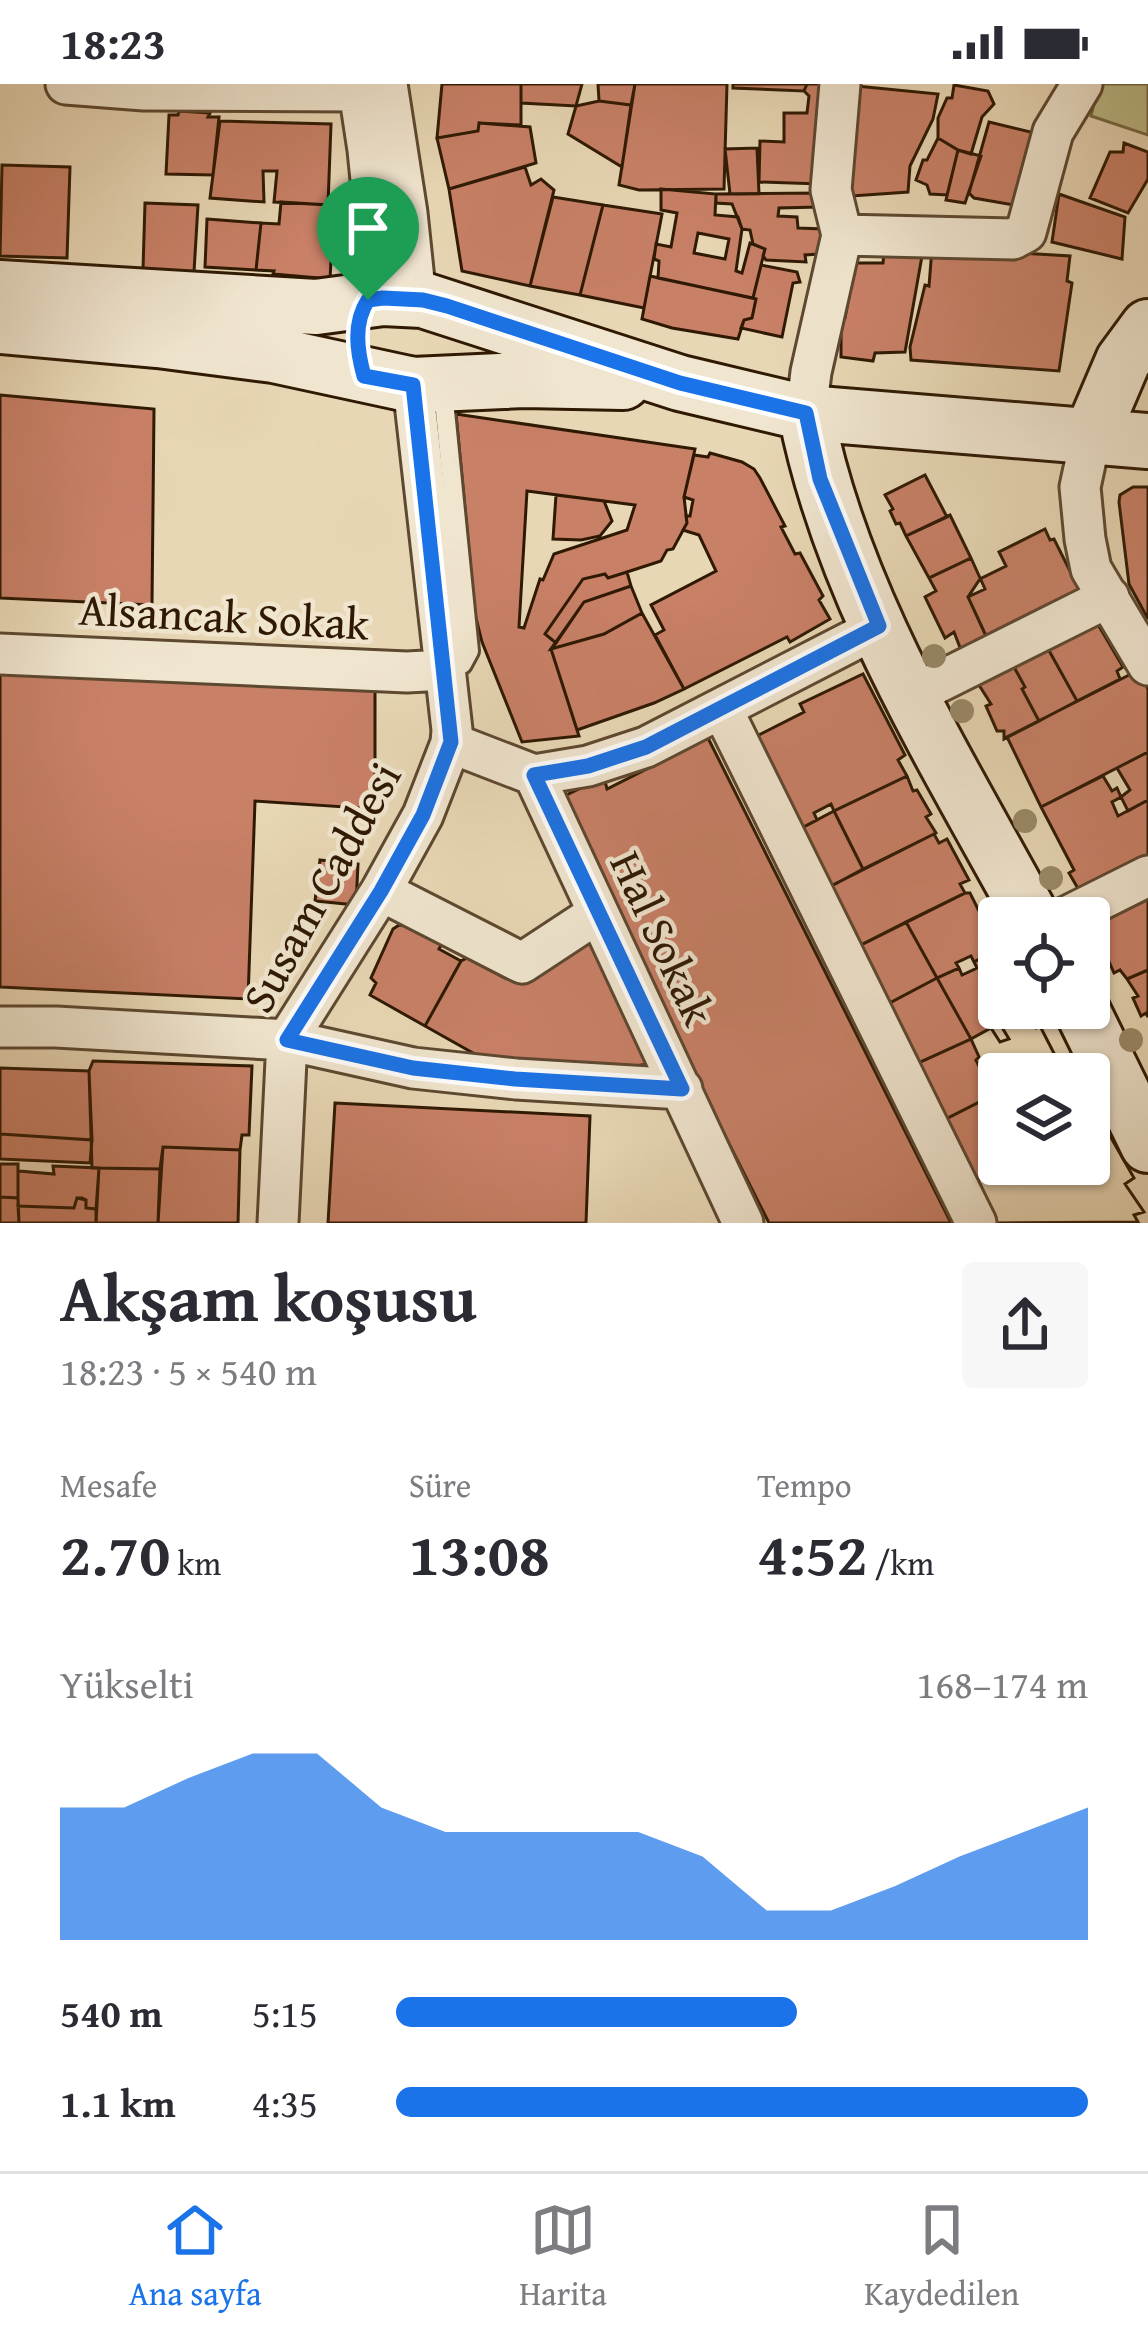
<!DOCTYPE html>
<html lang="tr">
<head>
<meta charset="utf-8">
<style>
	:root { --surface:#fff; --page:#f7f7f7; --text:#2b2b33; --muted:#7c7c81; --line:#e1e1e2; --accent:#1a73e8 }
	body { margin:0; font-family:"Gentium Book Plus",serif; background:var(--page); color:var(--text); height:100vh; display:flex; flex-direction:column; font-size:45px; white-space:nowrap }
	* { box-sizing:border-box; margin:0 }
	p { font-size:39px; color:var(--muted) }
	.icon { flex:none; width:66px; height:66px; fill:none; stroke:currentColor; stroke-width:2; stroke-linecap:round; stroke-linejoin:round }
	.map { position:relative; height:1139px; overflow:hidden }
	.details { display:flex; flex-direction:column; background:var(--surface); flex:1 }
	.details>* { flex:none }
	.fabs { position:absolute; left:978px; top:813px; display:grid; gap:24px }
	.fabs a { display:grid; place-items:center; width:132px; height:132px; border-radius:12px; background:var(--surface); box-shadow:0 3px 9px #0004; font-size:60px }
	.pin { position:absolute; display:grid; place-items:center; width:102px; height:102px; color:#fff; margin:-123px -51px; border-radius:50% 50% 50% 0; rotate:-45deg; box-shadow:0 0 12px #0007 }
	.pin .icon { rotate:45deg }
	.round { display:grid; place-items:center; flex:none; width:126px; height:126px; border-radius:12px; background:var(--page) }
	.head { display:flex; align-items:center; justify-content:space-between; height:204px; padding:0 60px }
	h1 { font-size:66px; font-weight:700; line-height:90px }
	.stats { display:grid; grid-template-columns:repeat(3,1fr); gap:18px; height:204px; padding:12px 60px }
	.stats div { display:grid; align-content:center }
	.stats b { font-size:60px; font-weight:700 }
	.stats small { font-size:33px; font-weight:400 }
	.stats p { font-size:33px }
	.chart { height:336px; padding:24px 60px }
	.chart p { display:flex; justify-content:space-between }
	.chart svg { width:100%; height:216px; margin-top:12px; fill:var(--accent); opacity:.7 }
	ul { padding:0 60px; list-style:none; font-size:39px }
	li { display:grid; grid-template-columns:192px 144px 1fr; align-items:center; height:90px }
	li i { height:30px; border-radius:15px; background:var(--accent) }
	.status { display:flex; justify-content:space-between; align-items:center; height:84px; padding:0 60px; background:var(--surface); direction:ltr }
	.status svg { height:33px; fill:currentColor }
	.menu { display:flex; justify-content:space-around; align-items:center; height:168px; border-top:3px solid var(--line); background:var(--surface); font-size:33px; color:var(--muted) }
	.menu a { display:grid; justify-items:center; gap:6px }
	.menu .current { color:var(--accent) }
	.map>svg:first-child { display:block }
	.green { fill:#bdbc88; stroke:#766a46; stroke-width:3 }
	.building { fill:#c88067; stroke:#2f1903; stroke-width:3; fill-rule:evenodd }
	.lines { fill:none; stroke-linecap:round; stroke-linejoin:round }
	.lane-casing { stroke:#5d4830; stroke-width:24 }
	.street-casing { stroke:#5d4830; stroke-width:45 }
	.secondary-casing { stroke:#2f1903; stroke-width:60 }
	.lane { stroke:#f0e5cf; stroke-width:18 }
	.street { stroke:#f0e5cf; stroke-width:39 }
	.secondary { stroke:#f0e5cf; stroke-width:54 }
	.tree { fill:#9a8969 }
	.route-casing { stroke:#fff; stroke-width:24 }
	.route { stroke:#1a73e8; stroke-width:15 }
	.labels { text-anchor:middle; stroke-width:9; stroke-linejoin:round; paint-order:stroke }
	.street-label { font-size:45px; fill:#2f1903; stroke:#f0e5cf }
</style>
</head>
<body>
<div class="status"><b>18:23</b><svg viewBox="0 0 49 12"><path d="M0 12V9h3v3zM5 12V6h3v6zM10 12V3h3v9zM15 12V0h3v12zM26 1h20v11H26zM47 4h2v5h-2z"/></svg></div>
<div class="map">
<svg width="1148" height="1139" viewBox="0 0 1148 1139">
	<rect width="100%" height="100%" fill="#e8d7b5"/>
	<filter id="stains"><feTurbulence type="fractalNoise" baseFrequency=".00167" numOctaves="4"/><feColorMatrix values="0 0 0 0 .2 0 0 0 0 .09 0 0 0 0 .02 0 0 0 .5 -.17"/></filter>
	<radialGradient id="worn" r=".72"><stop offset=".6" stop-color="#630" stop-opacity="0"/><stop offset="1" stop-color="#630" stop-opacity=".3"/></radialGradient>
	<!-- green -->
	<path class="green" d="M1099,0H1148V51L1091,32Z"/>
	<!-- building -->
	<path class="building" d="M442,0H521V41L479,39L478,47L437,54Z
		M521,0H582L576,22L521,19Z
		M598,0H635L631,21L599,17Z
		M635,0H727L724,105L639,106L619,101Z
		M733,0H807L804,7L733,4Z
		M807,0H831L820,100L759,98L760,57L784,58V29H807L809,12L804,7Z
		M846,1L938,10L933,35L910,82L908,108L838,113Z
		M954,1L988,7L994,20L982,33L971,70L958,66L938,54V34L947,14H952Z
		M599,17L631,21L622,83L568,50L576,22Z
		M179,27L210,29L208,33H219L213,91L166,90L169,31H178Z
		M220,37L331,40L328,121L274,118L277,87H263L264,118L210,114Z
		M989,38L1039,50L1019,122L974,114L969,109Z
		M479,39L530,43L536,79L449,105L437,54L478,47Z
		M938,54L958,66L947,111L930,110L927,101L916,96L923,76H927Z
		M1124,59L1148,68V95L1128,129L1090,114L1110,68H1123Z
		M757,64L759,110H730L725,65Z
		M958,66L981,72L965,119L946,116Z
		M2,81L70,83L67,174L0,172Z
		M525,83L531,101L541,95L554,106L530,202L462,187L449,105Z
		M661,105L716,110L715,131L738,133L742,145L736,187L742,189L750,159L765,165L753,214L658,194L659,177L654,175L656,160L671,163L677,129L661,126ZM698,149L729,155L725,175L694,169Z
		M818,109V123L779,124L778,132L797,133L798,144L823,145L819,170L805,171L806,178L766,176L763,172L765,165L753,160L750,146L742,145L732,120L716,119V110Z
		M1059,110L1125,133L1122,175L1052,158Z
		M553,113L603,121L580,211L530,202Z
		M281,118L328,121V142L333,141L330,195L273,190L274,187L256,186L261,139L279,140Z
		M145,119L198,121L194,188L143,185Z
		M603,121L662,130L644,224L580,211Z
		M207,135L261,139L256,186L205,183Z
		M932,164L1070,172L1067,197L1072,199L1059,287L911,276L910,263L925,201L929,202Z
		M884,167L922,172L905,268L875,269L873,277L841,273V237L845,234L855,179H883Z
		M761,181L797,188L800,198L793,199L782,253L741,244L744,236L752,234L756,215L753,214Z
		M650,192L756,215L752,234L744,236L738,255L672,244L642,235Z
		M0,311L154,325L152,521L0,514Z
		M456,330L695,365L684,413L687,439L673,465L667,466L661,477L627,488L608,494L605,490L583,495L545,550L556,559L551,565L579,652L522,658L482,558L475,530ZM527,407L635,421L627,446L554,470L543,496L540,495L524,544L519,543Z
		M710,369L742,378L754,385L760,394L785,442L781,443L795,470L800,469L823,512L819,516L830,535L790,558L787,553L684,605L655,551L664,546L651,521L716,487L699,451L683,446L687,439L686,432H690L693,416L684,413L694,371L708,373Z
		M925,391L947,433L906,452L900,439L896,440L890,427L893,425L885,411Z
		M1133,403H1148V535L1129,500L1119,418L1120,411Z
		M556,411L604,417L612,437L600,452L581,456L553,455Z
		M950,431L971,474L929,494L906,452Z
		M1045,445L1050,456L1054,455L1080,507L987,554L968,513L980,495L1006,482L999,468Z
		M971,474L985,505L968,513L986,552L961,566L954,548L945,554L925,513L936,507L929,494Z
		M627,488L631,502L584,518L556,559L545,550L583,495L605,490L608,494Z
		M631,502L642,529L604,550L551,565L584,518Z
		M642,529L684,605L654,619L577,646L551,565L604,550Z
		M1093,532L1123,583L1117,587L1120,595L1077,617L1047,563Z
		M1047,563L1077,617L1039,637L1022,605L1025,603L1014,583Z
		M0,583L375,598V725L255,717L248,915L0,903Z
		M1014,583L1025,603L1022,605L1039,637L1004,655V647H997L986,622L991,620L979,601Z
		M1139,586L1148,605V668L1041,723L1007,653Z
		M863,590L905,671L898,676L907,692L834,727L831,720L814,729L817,736L796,747L749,656L804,628L800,620Z
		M708,654L951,1139H769L556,716L604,693L607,705Z
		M1148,668V716L1128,727L1121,713L1130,706L1117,684Z
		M907,692L913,707L917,706L931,730L926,733L936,749L863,785L834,727Z
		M1103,692L1112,707L1117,704L1121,713L1112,718L1118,732L1148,716V770L1080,808L1069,789L1074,786L1041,723Z
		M834,727L863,785L824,806L796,747Z
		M934,750L939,759L947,755L969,796L960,800L965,809L857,863L827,804Z
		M320,776L358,780L356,821L315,817Z
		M1148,804V886L1127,895L1120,886L1114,889L1090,835Z
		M965,809H970L998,865L974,878L971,872L956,879L959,884L937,894L906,838Z
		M906,838L937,894L886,921L857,863Z
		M399,841L410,842L442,860L439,865L461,877L425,942L370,911L376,899L371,894L393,845Z
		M593,846L655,979L609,986L489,978L425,942L461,877L467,874L505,894Z
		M998,865L999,924L1028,925L1005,938L1001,932L988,938L991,944L971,955L937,894L959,884L962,891L977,884L974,878Z
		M1148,886V933L1146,929L1141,932L1133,914L1138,912L1127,895Z
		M937,894L971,955L916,980L886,921Z
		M1026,926L1036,944L1040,942L1062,985L1070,981L1075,990H999V1023L976,976L979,973L971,955L991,944L1000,958L1009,955L1000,940Z
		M1026,926L1036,944L1040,942L1062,985L1070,981L1075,990H999V1023L976,976L979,973L971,955L991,944L1000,958L1009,955L1000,940Z
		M971,955L979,973L976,976L993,1011L944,1036L916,980Z
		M93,977L252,982L249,1051H242L240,1066L163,1063L160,1085L92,1084L89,987Z
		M0,984L89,987L92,1056L0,1050Z
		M993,1011L999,1023V1080H1007L975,1098L944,1036Z
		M1089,1015L1134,1094L1125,1100L1144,1128L1134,1131L1138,1138L993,1139L973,1099L1007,1080H1033L1042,1098L1058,1091L1052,1080H1089Z
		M1089,1015L1134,1094L1125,1100L1144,1128L1134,1131L1138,1138L993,1139L973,1099L1007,1080H1089Z
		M335,1019L590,1032L586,1139H328Z
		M0,1050L92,1056L90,1079L0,1075Z
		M163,1063L240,1066L238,1139H158Z
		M0,1080H18V1114L0,1113Z
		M53,1082L99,1084L96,1125L86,1124V1116L82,1114H77L74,1124L18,1122V1087L54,1090Z
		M99,1084L160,1085L158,1139H96Z
		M0,1113L18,1114L19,1139H0Z
		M77,1114L86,1116V1124L96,1125V1139H19L18,1122L74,1124Z"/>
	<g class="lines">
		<defs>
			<path id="lane" d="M443,307L469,567L462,580L444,586"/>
			<path id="street" d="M66,0L144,6L359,7
				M358,0L368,66L383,214
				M387,0L407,129L416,215
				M842,151L1013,155L1026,148L1053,48L1082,0
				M806,329L811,288L842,151L831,106L840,0
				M1091,352L1080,403L1085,455L1091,485L1148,581
				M0,570L407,588L444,586
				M911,612L1109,513
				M722,625L976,1139
				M451,659L534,691L743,1139
				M534,691L588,682L646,663L879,543
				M381,807L522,879L598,829
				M1064,834L1148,792
				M0,943H56L287,956L413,984L516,995L682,1005
				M278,1139L287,956L381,807L423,731L451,659L452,646L413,301"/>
			<path id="secondary" d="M0,204L316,223L383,214L423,216L680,299L806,329L1148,357
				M0,242L158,256L274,271L413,301L524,296L623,298
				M806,329C841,509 945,674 1032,834
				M1091,352L1123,277L1148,243
				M1081,924L1148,1061"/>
		</defs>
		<!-- lane casing -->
		<use href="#lane" class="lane-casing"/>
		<!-- street casing -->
		<use href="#street" class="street-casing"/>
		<!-- secondary casing -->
		<use href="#secondary" class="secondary-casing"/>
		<!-- lane -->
		<use href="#lane" class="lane"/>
		<!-- street -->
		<use href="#street" class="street"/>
		<!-- secondary -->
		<use href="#secondary" class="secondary"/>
	</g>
	<!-- trees -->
	<g class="tree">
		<circle cx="934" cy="572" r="12"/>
		<circle cx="962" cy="627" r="12"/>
		<circle cx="1025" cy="737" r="12"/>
		<circle cx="1051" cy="794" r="12"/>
		<circle cx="1131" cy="956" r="12"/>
	</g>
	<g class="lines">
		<defs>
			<path id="route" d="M383,214L423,216L447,222L680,299L806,329L820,395L879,542L646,663L588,682L534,691L682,1005L515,995L413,984L287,956L381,807L423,731L451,658L413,301L364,292C357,267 353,239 368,216Z"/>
		</defs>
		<!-- route casing -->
		<use href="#route" class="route-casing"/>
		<!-- route -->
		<use href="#route" class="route"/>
	</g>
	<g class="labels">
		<!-- street labels -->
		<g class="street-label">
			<text transform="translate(224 532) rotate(3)" y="16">Alsancak Sokak</text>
			<text transform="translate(321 803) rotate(-61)" y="16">Susam Caddesi</text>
			<text transform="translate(663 854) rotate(65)" y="16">Hal Sokak</text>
		</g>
	</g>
	<rect width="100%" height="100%" filter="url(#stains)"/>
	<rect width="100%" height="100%" fill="url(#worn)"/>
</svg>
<div class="fabs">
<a><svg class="icon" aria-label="locate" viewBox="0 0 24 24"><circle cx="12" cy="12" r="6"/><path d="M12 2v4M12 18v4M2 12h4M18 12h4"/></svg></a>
<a><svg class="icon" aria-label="layers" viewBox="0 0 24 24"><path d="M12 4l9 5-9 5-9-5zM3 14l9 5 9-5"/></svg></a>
</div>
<div class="pin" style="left:368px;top:216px;background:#1e9e55"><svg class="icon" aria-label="arrive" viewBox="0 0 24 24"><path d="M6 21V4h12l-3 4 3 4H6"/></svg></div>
</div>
<section class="details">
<div class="head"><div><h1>Akşam koşusu</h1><p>18:23 · 5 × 540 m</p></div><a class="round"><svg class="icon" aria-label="share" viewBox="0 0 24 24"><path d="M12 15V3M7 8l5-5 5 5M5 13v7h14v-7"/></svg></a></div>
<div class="stats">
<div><p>Mesafe</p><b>2.70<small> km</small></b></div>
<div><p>Süre</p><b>13:08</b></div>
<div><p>Tempo</p><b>4:52<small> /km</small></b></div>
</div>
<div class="chart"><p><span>Yükselti</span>168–174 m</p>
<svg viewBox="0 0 160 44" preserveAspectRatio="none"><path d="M0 44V17L10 17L20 11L30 6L40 6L50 17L60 22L70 22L80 22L90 22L100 27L110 38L120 38L130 33L140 27L150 22L160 17V44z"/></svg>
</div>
<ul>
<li><b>540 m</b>5:15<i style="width:58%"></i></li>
<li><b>1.1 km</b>4:35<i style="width:100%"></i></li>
</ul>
</section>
<nav class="menu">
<a class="current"><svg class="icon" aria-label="home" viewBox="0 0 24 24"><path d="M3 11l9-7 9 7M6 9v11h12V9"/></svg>Ana sayfa</a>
<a><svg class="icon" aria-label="map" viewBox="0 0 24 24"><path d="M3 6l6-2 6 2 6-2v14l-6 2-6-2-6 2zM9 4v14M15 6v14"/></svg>Harita</a>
<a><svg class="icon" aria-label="saved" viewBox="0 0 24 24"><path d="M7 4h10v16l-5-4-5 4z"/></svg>Kaydedilen</a>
</nav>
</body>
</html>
